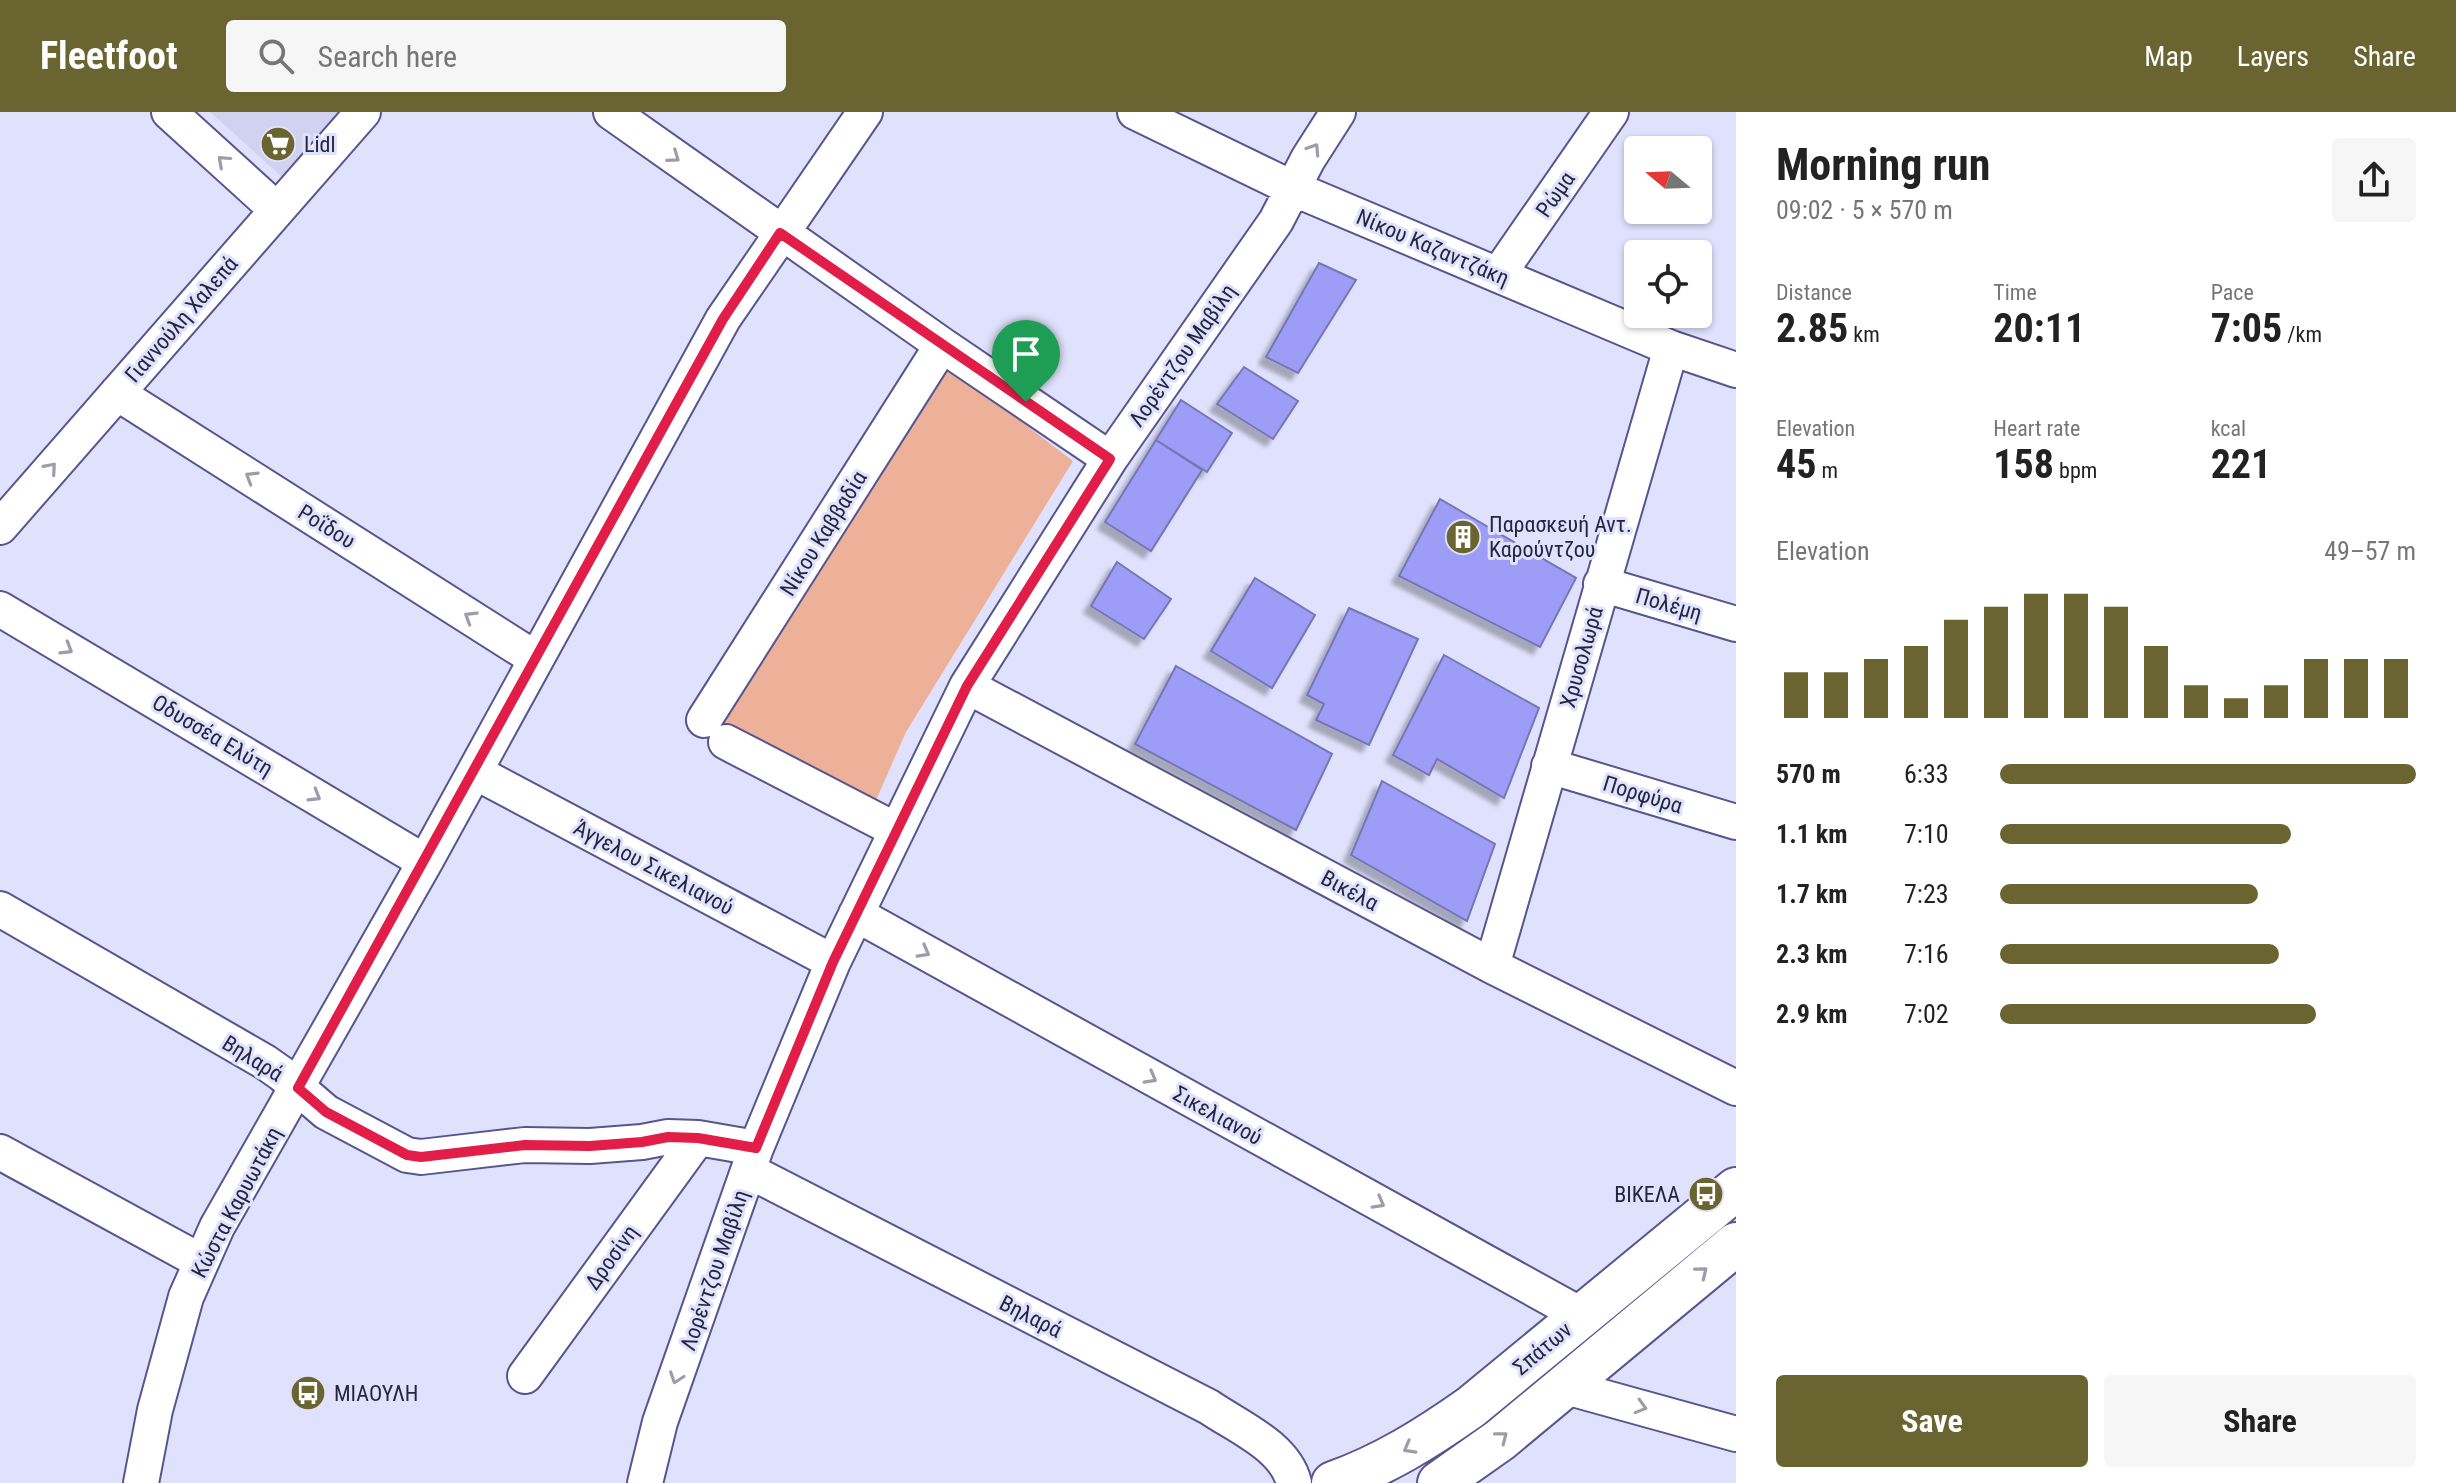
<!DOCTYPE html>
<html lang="en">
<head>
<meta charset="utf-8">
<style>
	:root { --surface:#fff; --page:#f6f6f6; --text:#222; --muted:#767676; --accent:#696430 }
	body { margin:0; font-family:"Roboto Condensed",sans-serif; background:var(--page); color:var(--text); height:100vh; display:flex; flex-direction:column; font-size:30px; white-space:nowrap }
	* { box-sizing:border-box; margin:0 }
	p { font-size:26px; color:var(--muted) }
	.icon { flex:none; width:44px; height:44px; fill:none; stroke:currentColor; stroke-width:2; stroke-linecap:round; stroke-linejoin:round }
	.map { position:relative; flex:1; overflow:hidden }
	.side { display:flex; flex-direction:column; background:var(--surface); width:720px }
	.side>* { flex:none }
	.needle { width:52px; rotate:289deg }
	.controls { position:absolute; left:1624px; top:24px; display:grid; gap:16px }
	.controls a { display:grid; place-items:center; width:88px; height:88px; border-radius:8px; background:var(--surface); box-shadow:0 2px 6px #0004; font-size:40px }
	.pin { position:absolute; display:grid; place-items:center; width:68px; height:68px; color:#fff; margin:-82px -34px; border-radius:50% 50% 50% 0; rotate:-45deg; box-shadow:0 0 8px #0007 }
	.pin .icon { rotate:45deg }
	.round { display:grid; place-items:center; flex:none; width:84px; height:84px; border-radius:8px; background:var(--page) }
	.overview { display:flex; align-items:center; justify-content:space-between; height:136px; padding:0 40px }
	h1 { font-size:44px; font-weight:700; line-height:60px }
	.figures { display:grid; grid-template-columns:repeat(3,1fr); gap:12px; height:136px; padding:8px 40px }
	.figures div { display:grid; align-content:center }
	.figures b { font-size:40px; font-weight:700 }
	.figures small { font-size:22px; font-weight:400 }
	.figures p { font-size:22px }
	.chart { height:224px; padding:16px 40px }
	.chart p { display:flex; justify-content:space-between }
	.chart svg { width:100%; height:144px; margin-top:8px; stroke:var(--accent); stroke-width:6 }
	.action { display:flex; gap:16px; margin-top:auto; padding:16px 40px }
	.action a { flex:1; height:92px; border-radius:8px; background:var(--accent); color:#fff; font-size:32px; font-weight:700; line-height:92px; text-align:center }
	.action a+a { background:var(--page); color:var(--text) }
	ul { padding:0 40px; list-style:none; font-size:26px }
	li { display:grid; grid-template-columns:128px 96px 1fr; align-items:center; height:60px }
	li i { height:20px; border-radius:10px; background:var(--accent) }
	header { display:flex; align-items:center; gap:48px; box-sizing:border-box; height:112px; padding:0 40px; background:var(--accent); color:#fff }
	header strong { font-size:38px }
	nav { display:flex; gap:44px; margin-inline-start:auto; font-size:28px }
	.search { width:560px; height:72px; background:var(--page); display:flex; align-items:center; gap:20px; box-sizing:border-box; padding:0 28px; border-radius:8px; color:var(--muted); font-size:30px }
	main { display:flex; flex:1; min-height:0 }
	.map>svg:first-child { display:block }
	.built { fill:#d0d2f0 }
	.green { fill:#edb098 }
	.building { fill:#9d9cf6; stroke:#7576b3; stroke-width:2; filter:url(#shadow) }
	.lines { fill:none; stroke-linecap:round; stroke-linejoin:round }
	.minor-casing { stroke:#565590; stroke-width:38 }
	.major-casing { stroke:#565590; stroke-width:46 }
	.minor { stroke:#fff; stroke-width:34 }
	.major { stroke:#fff; stroke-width:42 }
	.oneway { stroke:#9d9da9 }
	.route-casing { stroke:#fff; stroke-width:16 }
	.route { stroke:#e11d48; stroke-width:10 }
	.labels { text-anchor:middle; stroke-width:6; stroke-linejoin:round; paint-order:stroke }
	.poi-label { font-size:22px; fill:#25253f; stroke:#e0e2fd; text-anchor:start }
	.street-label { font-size:22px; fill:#25253f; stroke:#e0e2fd }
</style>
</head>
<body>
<header>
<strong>Fleetfoot</strong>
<div class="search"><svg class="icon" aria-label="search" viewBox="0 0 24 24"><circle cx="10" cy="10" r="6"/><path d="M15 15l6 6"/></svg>Search here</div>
<nav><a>Map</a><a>Layers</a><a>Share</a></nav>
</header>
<main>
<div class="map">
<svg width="1736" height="1371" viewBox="0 0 1736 1371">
	<defs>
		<filter id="shadow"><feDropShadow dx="-7" dy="7" stdDeviation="2" flood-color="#0004"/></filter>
	</defs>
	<rect width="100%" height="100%" fill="#e0e2fd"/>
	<!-- built -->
	<path class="built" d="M210,0H338L282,65Z"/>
	<!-- green -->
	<path class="green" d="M941,249L1073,349L906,620L873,695L721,615Z"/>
	<!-- building -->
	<path class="building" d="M1319,151L1356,168L1298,261L1266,245Z
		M1244,255L1298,289L1273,327L1217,292Z
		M1181,288L1232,321L1207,360L1156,328Z
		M1156,328L1202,358L1151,439L1105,410Z
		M1440,387L1576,466L1540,535L1399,464Z
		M1117,450L1171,487L1144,527L1091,494Z
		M1255,466L1315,503L1272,576L1211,539Z
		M1349,496L1418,527L1369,633L1316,608L1324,592L1307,583Z
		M1444,543L1539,596L1504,686L1437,647L1429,663L1393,643Z
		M1176,554L1332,642L1296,718L1135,632Z
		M1382,669L1495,732L1467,809L1351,743Z"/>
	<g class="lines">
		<defs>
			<path id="minor" d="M169,0L277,98
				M611,0L942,233L1110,347
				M1135,0L1292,76L1671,236L1736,258
				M1498,163L1611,0
				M117,281L536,547
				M0,415L363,0
				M1601,472L1736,512
				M0,497L425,750
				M967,574L1492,854L1736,976
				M704,608L942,233
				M726,630L896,718
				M1549,654L1736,710
				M475,660L833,850
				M0,797L265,950L282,962L326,1000L407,1043L421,1045L525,1033L590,1034L642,1030L668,1025L698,1026L756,1036
				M856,802L1581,1203
				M1492,854L1671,236
				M0,1040L200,1149
				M749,1059L1209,1295C1238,1315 1285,1334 1294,1371
				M525,1264L698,1026
				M1566,1275L1736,1322
				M141,1371L155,1298L186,1185L217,1115L425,750L723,207L865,0
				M645,1371L660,1310L756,1036L833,850L967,574L1110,347L1276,109L1308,47L1338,0"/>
			<path id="major" d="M1333,1371C1384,1353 1427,1326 1471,1295L1736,1077
				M1439,1371L1500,1328L1736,1132"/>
		</defs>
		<!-- minor casing -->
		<use href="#minor" class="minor-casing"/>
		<!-- major casing -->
		<use href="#major" class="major-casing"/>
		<!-- minor -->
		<use href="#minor" class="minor"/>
		<!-- major -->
		<use href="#major" class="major"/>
	</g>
	<!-- one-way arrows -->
	<defs><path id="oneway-chevron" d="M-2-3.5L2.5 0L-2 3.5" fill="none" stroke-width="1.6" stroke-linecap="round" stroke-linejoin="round" transform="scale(2)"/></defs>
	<g class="oneway">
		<use href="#oneway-chevron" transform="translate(1314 37) rotate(-57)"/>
		<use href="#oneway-chevron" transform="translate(674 45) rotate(35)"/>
		<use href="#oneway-chevron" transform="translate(223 49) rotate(-138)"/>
		<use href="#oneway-chevron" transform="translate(51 356) rotate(-49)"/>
		<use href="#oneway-chevron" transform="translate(251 365) rotate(-148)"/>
		<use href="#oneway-chevron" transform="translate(470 505) rotate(-148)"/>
		<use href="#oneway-chevron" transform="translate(67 537) rotate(31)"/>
		<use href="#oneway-chevron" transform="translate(315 684) rotate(31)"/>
		<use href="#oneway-chevron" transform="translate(924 840) rotate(29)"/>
		<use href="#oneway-chevron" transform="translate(1151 966) rotate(29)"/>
		<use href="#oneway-chevron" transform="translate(1379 1091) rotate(29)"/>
		<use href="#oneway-chevron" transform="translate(1702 1160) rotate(-39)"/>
		<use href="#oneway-chevron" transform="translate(676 1266) rotate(109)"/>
		<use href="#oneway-chevron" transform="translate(1641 1295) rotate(16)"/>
		<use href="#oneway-chevron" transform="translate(1502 1325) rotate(-38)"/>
		<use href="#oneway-chevron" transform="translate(1409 1336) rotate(151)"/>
	</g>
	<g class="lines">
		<defs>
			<path id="route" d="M780,121L1110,347L967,574L833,850L756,1036L698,1026L668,1025L642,1030L590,1034L525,1033L421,1045L407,1043L326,1000L298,976L723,207Z"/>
		</defs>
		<!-- route casing -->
		<use href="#route" class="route-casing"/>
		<!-- route -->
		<use href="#route" class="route"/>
	</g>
	<!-- icons -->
	<defs>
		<symbol id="supermarket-disc" viewBox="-11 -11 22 22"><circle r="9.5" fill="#696430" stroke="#e0e2fd"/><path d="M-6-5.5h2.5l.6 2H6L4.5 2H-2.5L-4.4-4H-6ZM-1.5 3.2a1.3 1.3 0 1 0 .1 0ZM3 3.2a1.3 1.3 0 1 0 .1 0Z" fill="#fff"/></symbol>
		<symbol id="building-disc" viewBox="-11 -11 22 22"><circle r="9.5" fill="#696430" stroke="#e0e2fd"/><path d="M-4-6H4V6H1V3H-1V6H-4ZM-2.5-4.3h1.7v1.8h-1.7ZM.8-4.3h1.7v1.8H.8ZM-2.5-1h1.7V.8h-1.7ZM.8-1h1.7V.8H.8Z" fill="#fff"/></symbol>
		<symbol id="bus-disc" viewBox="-11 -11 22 22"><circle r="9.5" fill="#696430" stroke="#e0e2fd"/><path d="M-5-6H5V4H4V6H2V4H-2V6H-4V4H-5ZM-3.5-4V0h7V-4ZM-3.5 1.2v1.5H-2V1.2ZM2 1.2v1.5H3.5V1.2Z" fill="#fff"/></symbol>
	</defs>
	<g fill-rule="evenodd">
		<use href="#supermarket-disc" x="258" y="12" width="40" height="40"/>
		<use href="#building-disc" x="1443" y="405" width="40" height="40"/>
		<use href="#bus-disc" x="1686" y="1062" width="40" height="40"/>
		<use href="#bus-disc" x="288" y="1261" width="40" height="40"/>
	</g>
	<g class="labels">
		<!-- poi labels -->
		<g class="poi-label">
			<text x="304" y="40">Lidl</text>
			<text x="1489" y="420">Παρασκευή Αντ.<tspan x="1489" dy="25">Καρούντζου</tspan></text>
			<text x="1680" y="1090" text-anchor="end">ΒΙΚΕΛΑ</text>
			<text x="334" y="1289">ΜΙΑΟΥΛΗ</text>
		</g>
		<!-- street labels -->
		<g class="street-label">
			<text transform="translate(1555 82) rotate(-55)" y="8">Ρώμα</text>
			<text transform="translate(1433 135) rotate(23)" y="8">Νίκου Καζαντζάκη</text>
			<text transform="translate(181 207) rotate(-49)" y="8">Γιαννούλη Χαλεπά</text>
			<text transform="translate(1182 243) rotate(-55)" y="8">Λορέντζου Μαβίλη</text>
			<text transform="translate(327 414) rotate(32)" y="8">Ροΐδου</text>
			<text transform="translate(823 421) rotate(-58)" y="8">Νίκου Καββαδία</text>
			<text transform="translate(1669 492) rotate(16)" y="8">Πολέμη</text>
			<text transform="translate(1581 545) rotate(-74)" y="8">Χρυσολωρά</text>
			<text transform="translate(213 623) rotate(31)" y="8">Οδυσσέα Ελύτη</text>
			<text transform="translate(1643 682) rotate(17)" y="8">Πορφύρα</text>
			<text transform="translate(654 755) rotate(28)" y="8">Άγγελου Σικελιανού</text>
			<text transform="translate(1350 778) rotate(28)" y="8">Βικέλα</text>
			<text transform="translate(253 946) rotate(32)" y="8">Βηλαρά</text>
			<text transform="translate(1218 1003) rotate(29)" y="8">Σικελιανού</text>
			<text transform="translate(236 1090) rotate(-62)" y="8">Κώστα Καρυωτάκη</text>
			<text transform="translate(611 1145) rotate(-54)" y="8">Δροσίνη</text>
			<text transform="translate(714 1158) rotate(-71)" y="8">Λορέντζου Μαβίλη</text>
			<text transform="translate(1031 1204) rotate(27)" y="8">Βηλαρά</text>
			<text transform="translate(1542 1236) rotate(-40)" y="8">Σπάτων</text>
		</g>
	</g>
</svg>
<div class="controls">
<a><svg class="needle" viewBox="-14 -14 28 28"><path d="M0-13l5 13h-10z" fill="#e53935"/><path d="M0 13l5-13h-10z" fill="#767676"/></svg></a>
<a><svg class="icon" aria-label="locate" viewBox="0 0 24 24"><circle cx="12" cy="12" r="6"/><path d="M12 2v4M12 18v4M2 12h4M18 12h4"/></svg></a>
</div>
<div class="pin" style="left:1026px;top:290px;background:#1e9e55"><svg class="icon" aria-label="arrive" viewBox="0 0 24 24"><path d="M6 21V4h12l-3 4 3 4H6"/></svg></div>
</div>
<section class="side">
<div class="overview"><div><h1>Morning run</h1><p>09:02 · 5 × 570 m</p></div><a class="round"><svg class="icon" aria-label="share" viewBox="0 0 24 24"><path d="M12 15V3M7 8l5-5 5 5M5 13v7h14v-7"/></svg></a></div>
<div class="figures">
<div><p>Distance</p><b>2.85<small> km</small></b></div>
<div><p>Time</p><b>20:11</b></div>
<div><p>Pace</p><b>7:05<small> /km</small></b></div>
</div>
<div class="figures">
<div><p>Elevation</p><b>45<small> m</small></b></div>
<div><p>Heart rate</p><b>158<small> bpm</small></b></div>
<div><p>kcal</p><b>221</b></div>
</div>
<div class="chart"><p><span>Elevation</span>49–57 m</p>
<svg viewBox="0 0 160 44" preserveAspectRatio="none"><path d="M5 44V30M15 44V30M25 44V26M35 44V22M45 44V14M55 44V10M65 44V6M75 44V6M85 44V10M95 44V22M105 44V34M115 44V38M125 44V34M135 44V26M145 44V26M155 44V26"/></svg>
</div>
<ul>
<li><b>570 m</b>6:33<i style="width:100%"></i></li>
<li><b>1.1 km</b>7:10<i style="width:70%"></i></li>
<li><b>1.7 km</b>7:23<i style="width:62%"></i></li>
<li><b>2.3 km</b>7:16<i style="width:67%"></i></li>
<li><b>2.9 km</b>7:02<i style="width:76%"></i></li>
</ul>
<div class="action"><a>Save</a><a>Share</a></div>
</section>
</main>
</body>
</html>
